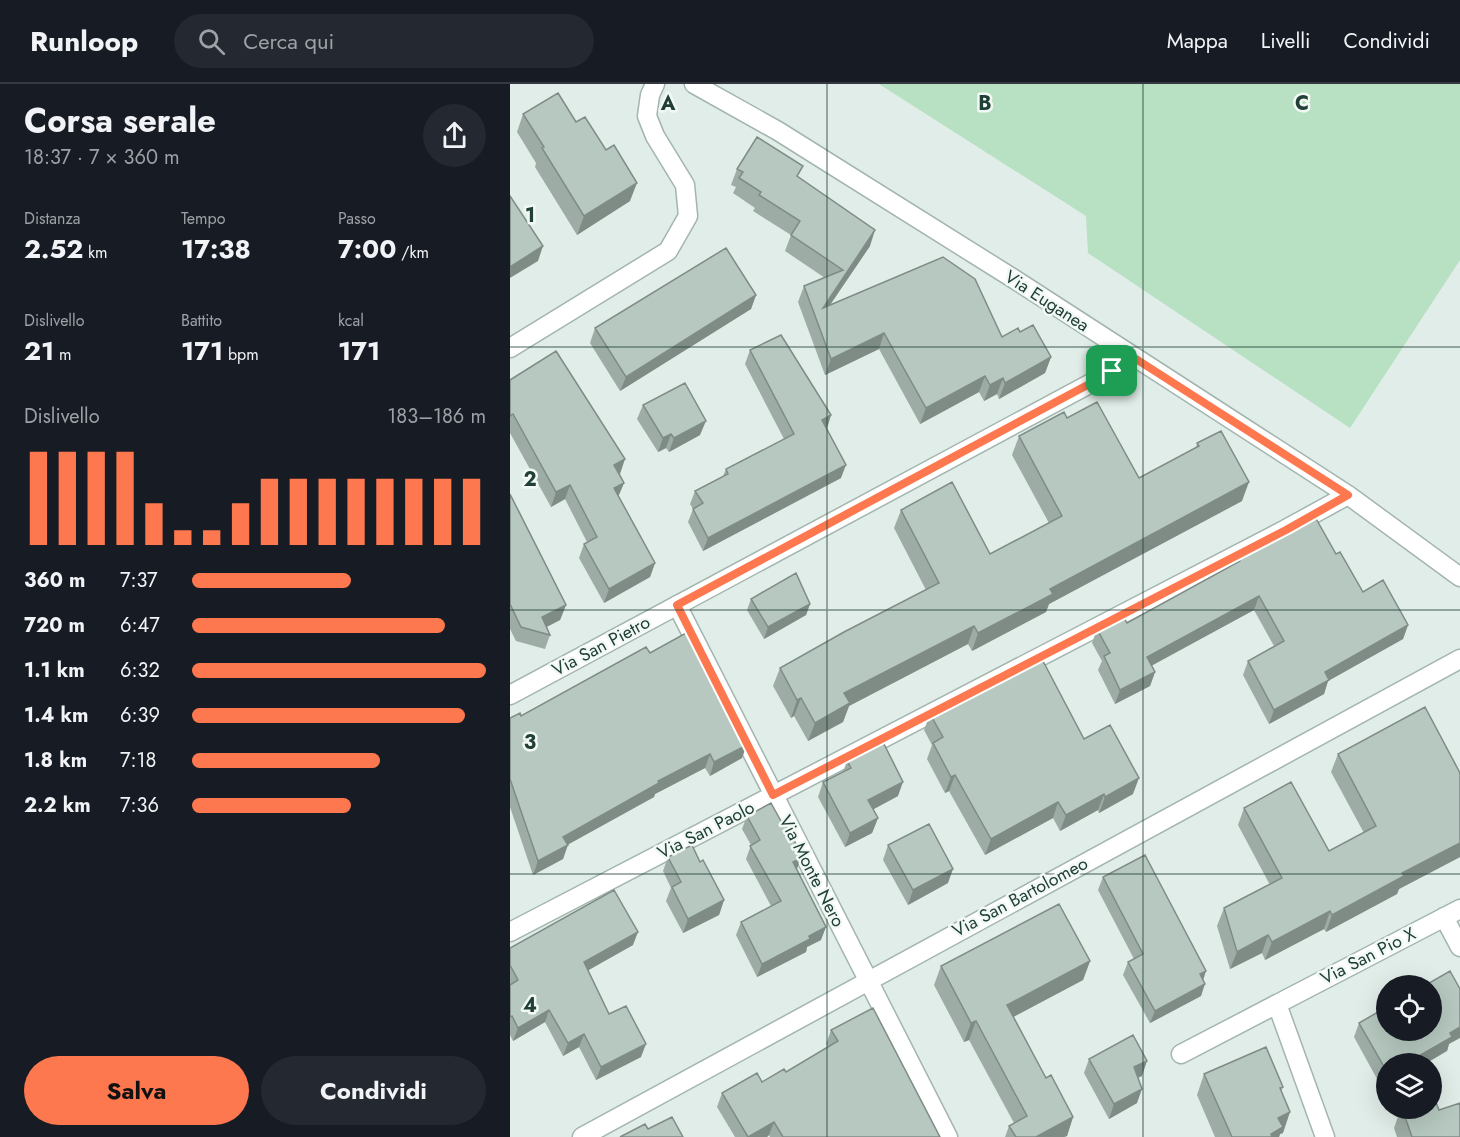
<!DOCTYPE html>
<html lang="it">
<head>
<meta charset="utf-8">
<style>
	:root { --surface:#171b24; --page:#242831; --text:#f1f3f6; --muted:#9ea1a6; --line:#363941; --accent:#fd784f }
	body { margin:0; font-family:Jost,sans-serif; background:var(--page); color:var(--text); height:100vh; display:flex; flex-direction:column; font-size:22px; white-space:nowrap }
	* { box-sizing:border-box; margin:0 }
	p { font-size:20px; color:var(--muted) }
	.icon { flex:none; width:33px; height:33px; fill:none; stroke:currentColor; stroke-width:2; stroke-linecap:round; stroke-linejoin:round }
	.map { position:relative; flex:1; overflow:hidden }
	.sheet { display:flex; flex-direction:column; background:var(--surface); width:510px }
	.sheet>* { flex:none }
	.fabs { position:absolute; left:866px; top:891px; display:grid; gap:12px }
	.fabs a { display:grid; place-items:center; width:66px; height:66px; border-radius:50%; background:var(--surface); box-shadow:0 6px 24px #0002; font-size:30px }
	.pin { position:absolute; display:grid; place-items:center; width:51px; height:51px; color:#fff; margin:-26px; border-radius:12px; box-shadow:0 3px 9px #0006 }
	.round { display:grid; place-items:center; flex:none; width:63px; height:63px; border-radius:32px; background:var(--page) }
	.head { display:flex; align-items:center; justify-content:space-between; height:102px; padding:0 24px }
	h1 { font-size:33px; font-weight:700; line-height:45px }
	.figures { display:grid; grid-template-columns:repeat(3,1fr); gap:9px; height:102px; padding:6px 24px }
	.figures div { display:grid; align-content:center }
	.figures b { font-size:26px; font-weight:700 }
	.figures small { font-size:16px; font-weight:400 }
	.figures p { font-size:16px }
	.chart { height:168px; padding:12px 24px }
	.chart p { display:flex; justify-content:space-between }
	.chart svg { width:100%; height:108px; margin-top:6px; stroke:var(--accent); stroke-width:6 }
	.action { display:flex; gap:12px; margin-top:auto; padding:12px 24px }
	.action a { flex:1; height:69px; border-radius:36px; background:var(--accent); color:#111; font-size:24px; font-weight:700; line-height:69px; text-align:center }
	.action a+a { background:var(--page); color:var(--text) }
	ul { padding:0 24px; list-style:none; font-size:20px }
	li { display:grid; grid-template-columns:96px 72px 1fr; align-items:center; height:45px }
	li i { height:15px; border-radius:8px; background:var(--accent) }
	header { display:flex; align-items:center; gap:36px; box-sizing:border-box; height:84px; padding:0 30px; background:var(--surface); border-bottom:2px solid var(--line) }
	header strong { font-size:28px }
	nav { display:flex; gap:33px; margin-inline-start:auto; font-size:21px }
	.search { width:420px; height:54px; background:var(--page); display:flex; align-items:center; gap:15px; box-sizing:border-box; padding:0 21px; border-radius:33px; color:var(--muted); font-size:22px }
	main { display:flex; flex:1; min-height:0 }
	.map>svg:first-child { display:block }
	.green { fill:#b8e0c2 }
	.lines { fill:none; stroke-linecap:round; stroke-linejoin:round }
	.minor-casing { stroke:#a3b5af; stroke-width:21 }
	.minor { stroke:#fff; stroke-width:18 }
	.wall { fill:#9daca5 }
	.shaded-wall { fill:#7f8c86 }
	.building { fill:#b6c8c0; stroke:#7f8c86; stroke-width:1.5 }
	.route-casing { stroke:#fff; stroke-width:12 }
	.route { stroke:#fd784f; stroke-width:8 }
	.grid { fill:none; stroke:#203f36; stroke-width:1.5; stroke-opacity:0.55 }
	.labels { text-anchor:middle; stroke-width:5; stroke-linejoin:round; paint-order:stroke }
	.street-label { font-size:18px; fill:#203f36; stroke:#f2f9f5 }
	.grid-label { font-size:20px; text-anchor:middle; font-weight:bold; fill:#203f36; stroke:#f2f9f5; stroke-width:5; stroke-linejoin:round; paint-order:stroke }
</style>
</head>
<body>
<header>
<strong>Runloop</strong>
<div class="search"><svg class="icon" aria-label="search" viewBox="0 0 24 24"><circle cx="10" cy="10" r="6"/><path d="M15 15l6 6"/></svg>Cerca qui</div>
<nav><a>Mappa</a><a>Livelli</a><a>Condividi</a></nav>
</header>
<main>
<section class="sheet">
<div class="head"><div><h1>Corsa serale</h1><p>18:37 · 7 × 360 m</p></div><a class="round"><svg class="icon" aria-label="share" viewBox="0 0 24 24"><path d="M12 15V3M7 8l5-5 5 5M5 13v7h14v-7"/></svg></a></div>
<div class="figures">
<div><p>Distanza</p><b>2.52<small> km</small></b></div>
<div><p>Tempo</p><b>17:38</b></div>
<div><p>Passo</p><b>7:00<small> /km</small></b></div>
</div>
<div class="figures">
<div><p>Dislivello</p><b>21<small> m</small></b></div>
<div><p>Battito</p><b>171<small> bpm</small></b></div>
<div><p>kcal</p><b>171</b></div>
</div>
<div class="chart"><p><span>Dislivello</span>183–186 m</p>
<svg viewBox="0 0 160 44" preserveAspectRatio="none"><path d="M5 44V6M15 44V6M25 44V6M35 44V6M45 44V27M55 44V38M65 44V38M75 44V27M85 44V17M95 44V17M105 44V17M115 44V17M125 44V17M135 44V17M145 44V17M155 44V17"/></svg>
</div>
<ul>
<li><b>360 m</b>7:37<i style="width:54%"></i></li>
<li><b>720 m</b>6:47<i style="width:86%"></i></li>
<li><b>1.1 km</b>6:32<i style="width:100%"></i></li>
<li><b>1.4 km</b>6:39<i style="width:93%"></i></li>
<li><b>1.8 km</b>7:18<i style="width:64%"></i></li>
<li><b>2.2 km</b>7:36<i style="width:54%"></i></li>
</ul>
<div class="action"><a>Salva</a><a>Condividi</a></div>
</section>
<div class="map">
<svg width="950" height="1053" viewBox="0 0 950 1053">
	<rect width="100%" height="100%" fill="#e1ede8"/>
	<!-- green -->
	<path class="green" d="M369,0H950V176L840,344L578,169L576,132Z"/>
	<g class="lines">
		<defs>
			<path id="minor" d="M184,0L268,47L504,195L838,411L950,493
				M0,264L158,167L178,132L175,101L145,52L137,32L140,11L145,0
				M167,521L438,1053
				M0,611L626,275
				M934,833L950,863
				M0,848L776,445L838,411
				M767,920L815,1053
				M671,970L950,825
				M72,1053L950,575"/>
		</defs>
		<!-- minor casing -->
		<use href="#minor" class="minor-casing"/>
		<!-- minor -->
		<use href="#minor" class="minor"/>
	</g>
	<!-- wall -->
	<path class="wall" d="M13,30L66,38L120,117L67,151L25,83L26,79L7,48Z
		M227,85L289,93L360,162L320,221L492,253L510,248L541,273L535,289L489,315L487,310L474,317L469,308L410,340L369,265L315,291L288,218L294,202L315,194L275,167L281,151L243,127L245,124L223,109L226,103L221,101Z
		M246,211L241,225L110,307L80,259L85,244Z
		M240,266L321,331L317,344L331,394L193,467L178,438L183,425L180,420L185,407L213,392L216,385L274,355L235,280Z
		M0,296L110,390L114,399L108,413L145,479L140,493L94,519L69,474L74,460L77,458L55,415L41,423L0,349Z
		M133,321L190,351L159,368L156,364L148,368L127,335Z
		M557,334L629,394L686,364L687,359L732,417L539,520L536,528L462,567L458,560L339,622L333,638L298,657L284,632L281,634L263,602L270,584L416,506L384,444L391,426L480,470L539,439L502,371L509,352Z
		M0,410L56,521L50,536L36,543L40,551L35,565L6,557L0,545Z
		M826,470L853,508L898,541L893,555L818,597L814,610L759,640L733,591L738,577L764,562L744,526L641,581L645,588L640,602L605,620L588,586L592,577L582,559L587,545L617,539L726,480L728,474Z
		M241,515L300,520L296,531L254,555L237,526Z
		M140,569L232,674L200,692L195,684L145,710L144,713L57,761L53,775L23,791L0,723V634L11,632Z
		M450,620L574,655L623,710L589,729L588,726L550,747L543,734L475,771L439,707L435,709L417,675L422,661L414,646L420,630Z
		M828,670L950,689V773L889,805L887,810L816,848L814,845L755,876L752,869L720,885L707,842L714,824L760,801L728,741L734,724L819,767L854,749L821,688Z
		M337,677L388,712L363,725L368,734L362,749L335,763L308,713L313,698L333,688Z
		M237,732L271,737L286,760L285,763L291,774L287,785L311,856L297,863L296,868L247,893L226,851L231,838L261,822L236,775L241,761L232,745Z
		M378,761L438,799L398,821L373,776Z
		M158,773L190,778L214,816L209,831L173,849L156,817L161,804L153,787Z
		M593,793L693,896L691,912L640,939L613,891L618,878L624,875L588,806Z
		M123,861L78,886L99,930L131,973L86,996L69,963L53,972L35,938L3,957L0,951V864Z
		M580,877L573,896L503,933L536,994L563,1033L557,1052L554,1053H495L499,1042L504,1039L459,956L454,958L424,901L431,882Z
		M871,918L939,960L937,967L876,980V1002L872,1004L844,953L849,939L867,929Z
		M321,946L430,1053H260L259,1051L257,1053H225L207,1023L212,1009L252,998L276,988L318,963L316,960Z
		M579,975L632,992L628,994L627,1019L599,1035L574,989Z
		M694,990L773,1003L771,1008L773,1049L770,1050L769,1053H705L687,1011Z
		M891,1024H921L929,1026L950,1053H887L884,1044Z"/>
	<!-- shaded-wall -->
	<path class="shaded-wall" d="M127,99L120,117L67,151L74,132Z
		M365,146L360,162L307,240L313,224Z
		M33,162L28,177L0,194V183Z
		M246,211L241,225L110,307L116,293Z
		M374,249L369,265L315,291L321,275Z
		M541,273L535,289L489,315L495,299Z
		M475,292L469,308L410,340L416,324Z
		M493,294L487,310L474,317L480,301Z
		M321,331L317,344L312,336Z
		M196,337L190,351L159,368L164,354Z
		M161,350L156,364L148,368L153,354Z
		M115,375L110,390L99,396L104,381Z
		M336,381L331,394L193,467L198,454Z
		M739,398L732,417L539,520L536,528L462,567L468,549L540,505Z
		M114,399L108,413L104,404Z
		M60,401L55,415L41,423L46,408Z
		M145,479L140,493L94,519L99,505Z
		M749,512L744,526L632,587L637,573Z
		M300,520L296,531L254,555L258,543Z
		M56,521L50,536L27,548L32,533Z
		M898,541L893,555L818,597L814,610L759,640L764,626L815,588Z
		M464,542L458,560L339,622L333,638L298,657L305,639L334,609Z
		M645,588L640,602L605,620L610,606Z
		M291,614L284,632L281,634L287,616Z
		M237,661L232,674L200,692L204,678Z
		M200,670L195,684L145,710L144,713L48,766L53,753L148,697Z
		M445,691L439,707L435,709L441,693Z
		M629,694L623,710L589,729L595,713Z
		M393,698L388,712L353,731L358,716Z
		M594,710L588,726L550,747L556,731Z
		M548,718L543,734L475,771L481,755Z
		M368,734L362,749L335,763L340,749Z
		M950,759V773L889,805L887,810L816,848L822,831L892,789Z
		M58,761L53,775L23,791L28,777Z
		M291,774L286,787L283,778Z
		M443,785L438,799L398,821L403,806Z
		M214,816L209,831L173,849L178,835Z
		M820,827L814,845L755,876L762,858Z
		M316,843L311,856L297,863L296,868L247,893L252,880L299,852Z
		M128,848L123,861L70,891L74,878Z
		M758,851L752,869L720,885L727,868Z
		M580,877L573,896L490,940L497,921Z
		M696,887L692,900L690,890Z
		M695,900L691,912L640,939L645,927Z
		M39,926L35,938L3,957L8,944Z
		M466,937L459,956L454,958L461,939Z
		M950,943V954L939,960L937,967L915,980H895L940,949Z
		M74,950L69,963L53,972L58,959Z
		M136,960L131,973L86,996L91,983Z
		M637,977L632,992L618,997L624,983Z
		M876,994V1002L872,1004Z
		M632,1005L627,1019L599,1035L604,1020Z
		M780,1028L773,1049L770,1050L769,1053H760L768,1034Z
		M563,1033L557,1052L554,1053H526Z
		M264,1038L259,1051L257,1053H238Z"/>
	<!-- building -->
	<path class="building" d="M48,9L66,38L75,33L96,66L104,61L127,99L74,132L32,64L34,63L13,30Z
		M247,53L293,82L287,92L365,146L313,224L433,173L465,195L492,253L508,244L510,248L523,241L541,273L495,299L493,294L480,301L475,292L416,324L374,249L321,275L294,202L333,186L281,151L290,137L249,111L251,108L229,94L233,88L227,85Z
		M0,112L33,162L0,183Z
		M216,164L246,211L116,293L85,244Z
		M271,251L321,331L312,336L336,381L198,454L183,425L193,419L185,407L218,390L216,385L284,350L240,266Z
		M46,267L115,375L104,381L114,399L104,404L145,479L99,505L74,460L87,453L60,401L46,408L3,330L0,332V296Z
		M175,299L196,337L164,354L161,350L153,354L133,321Z
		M587,318L629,394L689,362L687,359L711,347L739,398L540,505L543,510L468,549L464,542L334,609L340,619L305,639L291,614L287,616L270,584L334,548L429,499L391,426L442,398L480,470L552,432L509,352L554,328L557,334Z
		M0,410L56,521L32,533L40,551L11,543L0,520Z
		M804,431L826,470L830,468L853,508L873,496L898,541L815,588L819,596L764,626L738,577L774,557L749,512L637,573L645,588L610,606L594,572L600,569L587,545L613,532L617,539L730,477L728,474Z
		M286,489L300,520L258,543L241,515Z
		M176,549L237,661L204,678L200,670L148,697L149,699L53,753L58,761L28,777L0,695V634L10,629L11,632L136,563L140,569Z
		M533,577L574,655L600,641L629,694L595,713L594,710L556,731L548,718L481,755L445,691L441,693L423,659L433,653L420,630L448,615L450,620Z
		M915,623L950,689V759L892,789L894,792L822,831L820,827L762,858L758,851L727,868L714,824L772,794L734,724L781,698L819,767L866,742L828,670Z
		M373,658L393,698L358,716L368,734L340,749L313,698L341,684L337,677Z
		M261,719L271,737L273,736L286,760L284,761L291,774L283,778L316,843L299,852L300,855L252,880L231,838L271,817L240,762L250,756L237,732Z
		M419,740L443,785L403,806L378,761Z
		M182,761L190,778L193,776L214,816L178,835L162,803L171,798L158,773Z
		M635,771L696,887L690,890L695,900L645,927L618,878L633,870L593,793Z
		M104,806L128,848L74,878L99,930L116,922L136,960L91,983L74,950L58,959L39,926L8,944L2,932L0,933V901L8,896L0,881V864Z
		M549,820L580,877L497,921L536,994L541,991L563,1033L526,1053H506L499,1042L517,1032L466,937L461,939L431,882Z
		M940,887L950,905V943L940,949L942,953L895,980H876V986L849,939L875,924L871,918L876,915V946H921V902H914Z
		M910,896L914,902H900Z
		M363,924L430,1053H273L264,1038L238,1053L212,1009L247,989L252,998L274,985L276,988L328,957L321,946Z
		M623,951L637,977L624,983L632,1005L604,1020L579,975Z
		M756,963L773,1003L770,1004L780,1028L768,1034L773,1043L761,1050L762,1053H722L694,990Z
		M923,1011L929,1026L950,1019V1053H902L892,1024H921V1012Z
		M162,1033L173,1053H110L135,1040L138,1045Z"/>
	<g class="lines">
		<defs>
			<path id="route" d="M626,275L838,411L776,446L263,711L167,521Z"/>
		</defs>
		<!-- route casing -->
		<use href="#route" class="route-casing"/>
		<!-- route -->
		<use href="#route" class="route"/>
	</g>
	<!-- grid -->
	<path class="grid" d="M317,0V1053M633,0V1053M0,263H950M0,526H950M0,790H950"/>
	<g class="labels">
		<!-- street labels -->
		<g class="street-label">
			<text transform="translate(537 217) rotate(33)" y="6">Via Euganea</text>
			<text transform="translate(91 562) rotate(-28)" y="6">Via San Pietro</text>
			<text transform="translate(196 746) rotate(-27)" y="6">Via San Paolo</text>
			<text transform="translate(302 787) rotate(63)" y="6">Via Monte Nero</text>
			<text transform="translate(510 813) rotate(-28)" y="6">Via San Bartolomeo</text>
			<text transform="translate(858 872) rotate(-27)" y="6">Via San Pio X</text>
		</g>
	</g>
	<g class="grid-label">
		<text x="158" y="26">A</text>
		<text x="475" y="26">B</text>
		<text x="792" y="26">C</text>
		<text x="20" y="138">1</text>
		<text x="20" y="402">2</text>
		<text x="20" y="665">3</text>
		<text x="20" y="928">4</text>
	</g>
</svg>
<div class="fabs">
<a><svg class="icon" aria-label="locate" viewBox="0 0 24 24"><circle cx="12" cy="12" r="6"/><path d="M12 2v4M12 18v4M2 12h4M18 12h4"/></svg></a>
<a><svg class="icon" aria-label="layers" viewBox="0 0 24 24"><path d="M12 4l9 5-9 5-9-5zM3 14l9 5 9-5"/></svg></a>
</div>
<div class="pin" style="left:602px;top:287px;background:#1e9e55"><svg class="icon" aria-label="arrive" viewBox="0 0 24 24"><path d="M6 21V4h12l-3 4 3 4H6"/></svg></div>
</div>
</main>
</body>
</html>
